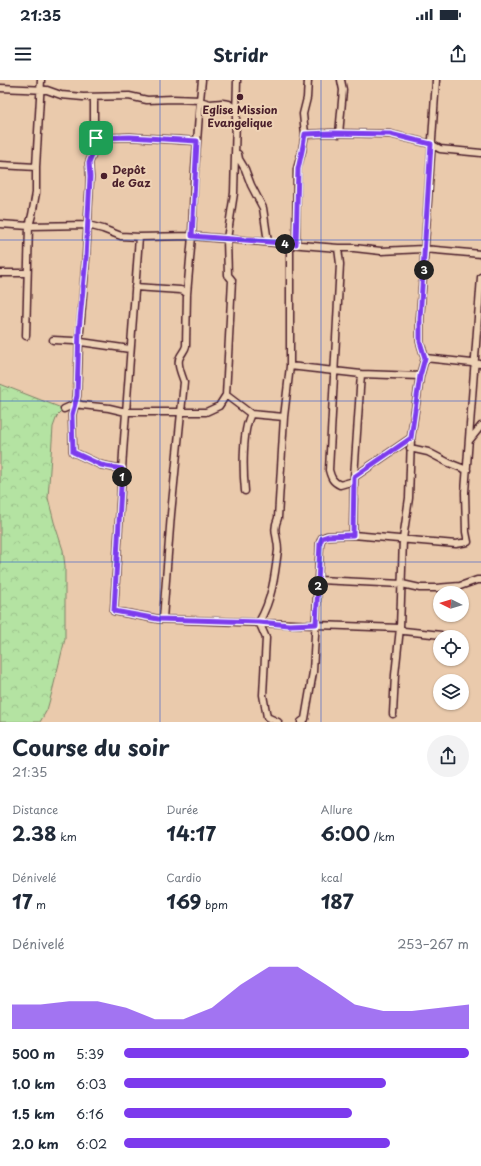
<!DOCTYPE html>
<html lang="fr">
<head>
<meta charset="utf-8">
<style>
	:root { --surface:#fff; --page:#f2f2f3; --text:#1f2937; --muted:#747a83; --accent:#7c3aed }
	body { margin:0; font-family:"Playpen Sans",sans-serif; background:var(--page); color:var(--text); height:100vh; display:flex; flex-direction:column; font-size:15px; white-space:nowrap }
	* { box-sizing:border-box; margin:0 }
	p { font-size:13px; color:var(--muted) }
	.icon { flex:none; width:22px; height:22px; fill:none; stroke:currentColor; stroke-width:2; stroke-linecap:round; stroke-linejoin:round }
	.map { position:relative; height:642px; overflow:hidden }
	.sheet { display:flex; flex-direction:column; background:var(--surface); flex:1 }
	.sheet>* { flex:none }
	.needle { width:26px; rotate:275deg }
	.fabs { position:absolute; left:433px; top:506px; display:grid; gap:8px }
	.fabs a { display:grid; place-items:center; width:36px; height:36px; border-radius:50%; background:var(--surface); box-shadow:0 1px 3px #0004; font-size:20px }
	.pin { position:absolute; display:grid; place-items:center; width:34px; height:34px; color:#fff; margin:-17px; border-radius:8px; box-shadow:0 2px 6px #0006 }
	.km { position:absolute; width:20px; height:20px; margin:-10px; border-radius:50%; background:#222; color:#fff; font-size:11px; line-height:20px; text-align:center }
	.round { display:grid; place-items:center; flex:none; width:42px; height:42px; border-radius:21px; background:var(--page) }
	.summary { display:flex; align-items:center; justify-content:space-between; height:68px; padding:0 12px }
	h1 { font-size:22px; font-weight:700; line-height:30px }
	.stats { display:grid; grid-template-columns:repeat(3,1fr); gap:6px; height:68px; padding:4px 12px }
	.stats div { display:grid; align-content:center }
	.stats b { font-size:20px; font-weight:700 }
	.stats small { font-size:11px; font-weight:400 }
	.stats p { font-size:11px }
	.chart { height:112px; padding:8px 12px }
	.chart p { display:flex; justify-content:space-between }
	.chart svg { width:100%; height:72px; margin-top:4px; fill:var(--accent); opacity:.7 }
	ul { padding:0 12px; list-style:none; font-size:13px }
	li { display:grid; grid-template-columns:64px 48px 1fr; align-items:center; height:30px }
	li i { height:10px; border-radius:5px; background:var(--accent) }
	.status { display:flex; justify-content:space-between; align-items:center; height:28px; padding:0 20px; background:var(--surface); direction:ltr }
	.status svg { height:11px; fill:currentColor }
	header { display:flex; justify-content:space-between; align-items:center; height:52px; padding:0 12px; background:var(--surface); font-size:18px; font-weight:700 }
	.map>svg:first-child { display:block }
	.forest { fill:url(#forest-crowns); stroke:#7f8166 }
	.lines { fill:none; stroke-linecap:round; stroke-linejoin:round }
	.minor-casing { stroke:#4a1f2b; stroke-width:9 }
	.minor { stroke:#eed2b5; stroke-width:6 }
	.route-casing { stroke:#fff; stroke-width:8 }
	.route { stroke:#7c3aed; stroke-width:5 }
	.grid { fill:none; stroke:#1d4ed8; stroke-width:1; stroke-opacity:0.55 }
	.poi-dot { fill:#4a1f2b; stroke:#eed2b5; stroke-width:1.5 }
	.labels { text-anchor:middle; stroke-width:4; stroke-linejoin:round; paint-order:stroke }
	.poi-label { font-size:11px; font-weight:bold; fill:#4a1f2b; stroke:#eed2b5 }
</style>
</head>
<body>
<div class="status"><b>21:35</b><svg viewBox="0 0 49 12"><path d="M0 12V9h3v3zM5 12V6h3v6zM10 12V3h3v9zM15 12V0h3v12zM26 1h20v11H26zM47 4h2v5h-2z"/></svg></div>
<header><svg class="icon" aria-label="menu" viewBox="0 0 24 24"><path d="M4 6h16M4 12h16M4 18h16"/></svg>Stridr<svg class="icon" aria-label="share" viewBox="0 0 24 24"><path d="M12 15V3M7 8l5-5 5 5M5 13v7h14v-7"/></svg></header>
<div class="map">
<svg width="481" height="642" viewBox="0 0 481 642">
	<defs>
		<pattern id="forest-crowns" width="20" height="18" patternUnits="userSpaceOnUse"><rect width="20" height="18" fill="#b4e3a2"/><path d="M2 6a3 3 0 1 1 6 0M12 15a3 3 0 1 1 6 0" fill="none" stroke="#9cc28c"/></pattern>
	</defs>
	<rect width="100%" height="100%" fill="#eacaac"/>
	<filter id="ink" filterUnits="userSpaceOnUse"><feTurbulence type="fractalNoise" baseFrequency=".025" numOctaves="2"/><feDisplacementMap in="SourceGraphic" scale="8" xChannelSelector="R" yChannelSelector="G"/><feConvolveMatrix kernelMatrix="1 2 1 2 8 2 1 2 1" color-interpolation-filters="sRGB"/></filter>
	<g filter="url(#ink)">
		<!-- forest -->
		<path class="forest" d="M0,304L64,329L57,336L53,347L48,418L54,442L63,470L65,486V559L52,612L47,630L40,642H0Z"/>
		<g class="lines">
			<defs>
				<path id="minor" d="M0,8L47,10L61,15L83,17L129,16L147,20L173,19L200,20L203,22L210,24L222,23L229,24L234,28L235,32
					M94,17V43L96,58L94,70L89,83L90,97L86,178L79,262L77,316L72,335L73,372L101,385L122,389
					M305,54L331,53L390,54L431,64L440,69L481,73
					M339,54L343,10L341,0
					M96,58L130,57L197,61
					M238,74L239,79L245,89L251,105L263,128L268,162
					M0,85L36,87
					M0,144L29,146L88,145L103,149L121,156L139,157L192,156L338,168H354L381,171L424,169L481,174
					M139,157L123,373L114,531L158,539L400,548L404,551L441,555L443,557
					M296,164L297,89L302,71L305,54L303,34L307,18L308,0
					M338,168L340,184L329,390C331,398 333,402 340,405L354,401
					M0,193H27
					M135,207L180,210L184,211L187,214
					M26,256L29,146L32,135L36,113V87L41,0
					M53,260L74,261L130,269
					M425,278L481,284
					M290,286L361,294L420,296L425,278L420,262V239L436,0
					M361,294L354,397L411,358
					M226,315L232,200L228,195L227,159L234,113L237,0
					M64,329L75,324L82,325L109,328L126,332H206L219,326L226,315L251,334L284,337
					M469,361L481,346
					M410,368L428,372L449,383L467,390
					M245,411C243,391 242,351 251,334
					M353,455L354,399
					M319,500L402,504L420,508H436L460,506L477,500H481
					M163,539L171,434L184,302C182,295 176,283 180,277C182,273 185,270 186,266L187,214L192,156L194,104L200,20L202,0
					M393,634L395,595L400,548L403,459L409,418L411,358L420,296
					M278,642L267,637L263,615L266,558L259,542C272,520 275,495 278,470C278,456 272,452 278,438L284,337L290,286V164
					M301,642L305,639L313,592L320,463L322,458L327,456L353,455L456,464L468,462L466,452L465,412L481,197"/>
			</defs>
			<!-- minor casing -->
			<use href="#minor" class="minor-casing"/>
			<!-- minor -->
			<use href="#minor" class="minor"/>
		</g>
	</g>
	<g class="lines" filter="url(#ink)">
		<defs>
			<path id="route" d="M331,53L390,54L431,64L420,239V262L425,278L420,296L411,358L354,397L353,455L328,456L322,458L320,463L316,544L289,545L259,542L158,539L114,531L122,389L101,385L73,372L72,335L77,316L79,250L86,178L90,97L89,83L94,70L96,58L130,57L197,61L192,156L296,164L298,89L302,71L305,54Z"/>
		</defs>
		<!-- route casing -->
		<use href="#route" class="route-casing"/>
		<!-- route -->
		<use href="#route" class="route"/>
	</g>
	<!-- grid -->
	<path class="grid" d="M160,0V642M321,0V642M0,160H481M0,321H481M0,482H481"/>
	<!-- markers -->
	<g class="poi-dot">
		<circle cx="240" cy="17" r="4"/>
		<circle cx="104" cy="96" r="4"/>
	</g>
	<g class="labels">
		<!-- poi labels -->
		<g class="poi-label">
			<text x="240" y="34">Eglise Mission<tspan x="240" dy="13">Evangelique</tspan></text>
			<text x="112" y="94" text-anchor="start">Depôt<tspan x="112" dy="13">de Gaz</tspan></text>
		</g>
	</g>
</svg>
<div class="fabs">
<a><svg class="needle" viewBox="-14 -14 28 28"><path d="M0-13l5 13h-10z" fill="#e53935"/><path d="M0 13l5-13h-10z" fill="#747a83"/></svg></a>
<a><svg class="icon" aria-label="locate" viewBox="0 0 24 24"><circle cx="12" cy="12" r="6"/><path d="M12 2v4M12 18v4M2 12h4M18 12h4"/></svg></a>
<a><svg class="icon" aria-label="layers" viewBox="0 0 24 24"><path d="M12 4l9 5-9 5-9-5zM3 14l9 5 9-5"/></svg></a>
</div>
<div class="pin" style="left:96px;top:58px;background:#1e9e55"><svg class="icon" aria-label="arrive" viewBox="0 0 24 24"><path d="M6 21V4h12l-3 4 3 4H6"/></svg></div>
<b class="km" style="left:122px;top:397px">1</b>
<b class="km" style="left:318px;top:506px">2</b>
<b class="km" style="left:424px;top:190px">3</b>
<b class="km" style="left:285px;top:164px">4</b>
</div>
<section class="sheet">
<div class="summary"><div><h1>Course du soir</h1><p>21:35</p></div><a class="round"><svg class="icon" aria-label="share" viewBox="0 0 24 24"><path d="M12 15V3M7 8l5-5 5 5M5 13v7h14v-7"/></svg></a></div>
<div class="stats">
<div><p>Distance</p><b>2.38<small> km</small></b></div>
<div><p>Durée</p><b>14:17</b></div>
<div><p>Allure</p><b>6:00<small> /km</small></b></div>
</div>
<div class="stats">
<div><p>Dénivelé</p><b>17<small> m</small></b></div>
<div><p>Cardio</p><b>169<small> bpm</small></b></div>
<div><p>kcal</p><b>187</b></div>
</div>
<div class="chart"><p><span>Dénivelé</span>253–267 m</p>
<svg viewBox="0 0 160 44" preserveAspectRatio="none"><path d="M0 44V29L10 29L20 27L30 27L40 31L50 38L60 38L70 31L80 17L90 6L100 6L110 17L120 29L130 33L140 33L150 31L160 29V44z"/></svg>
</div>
<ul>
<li><b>500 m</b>5:39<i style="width:100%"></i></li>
<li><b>1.0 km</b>6:03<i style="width:76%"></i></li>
<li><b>1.5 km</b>6:16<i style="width:66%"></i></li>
<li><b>2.0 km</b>6:02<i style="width:77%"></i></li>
</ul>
</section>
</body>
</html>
